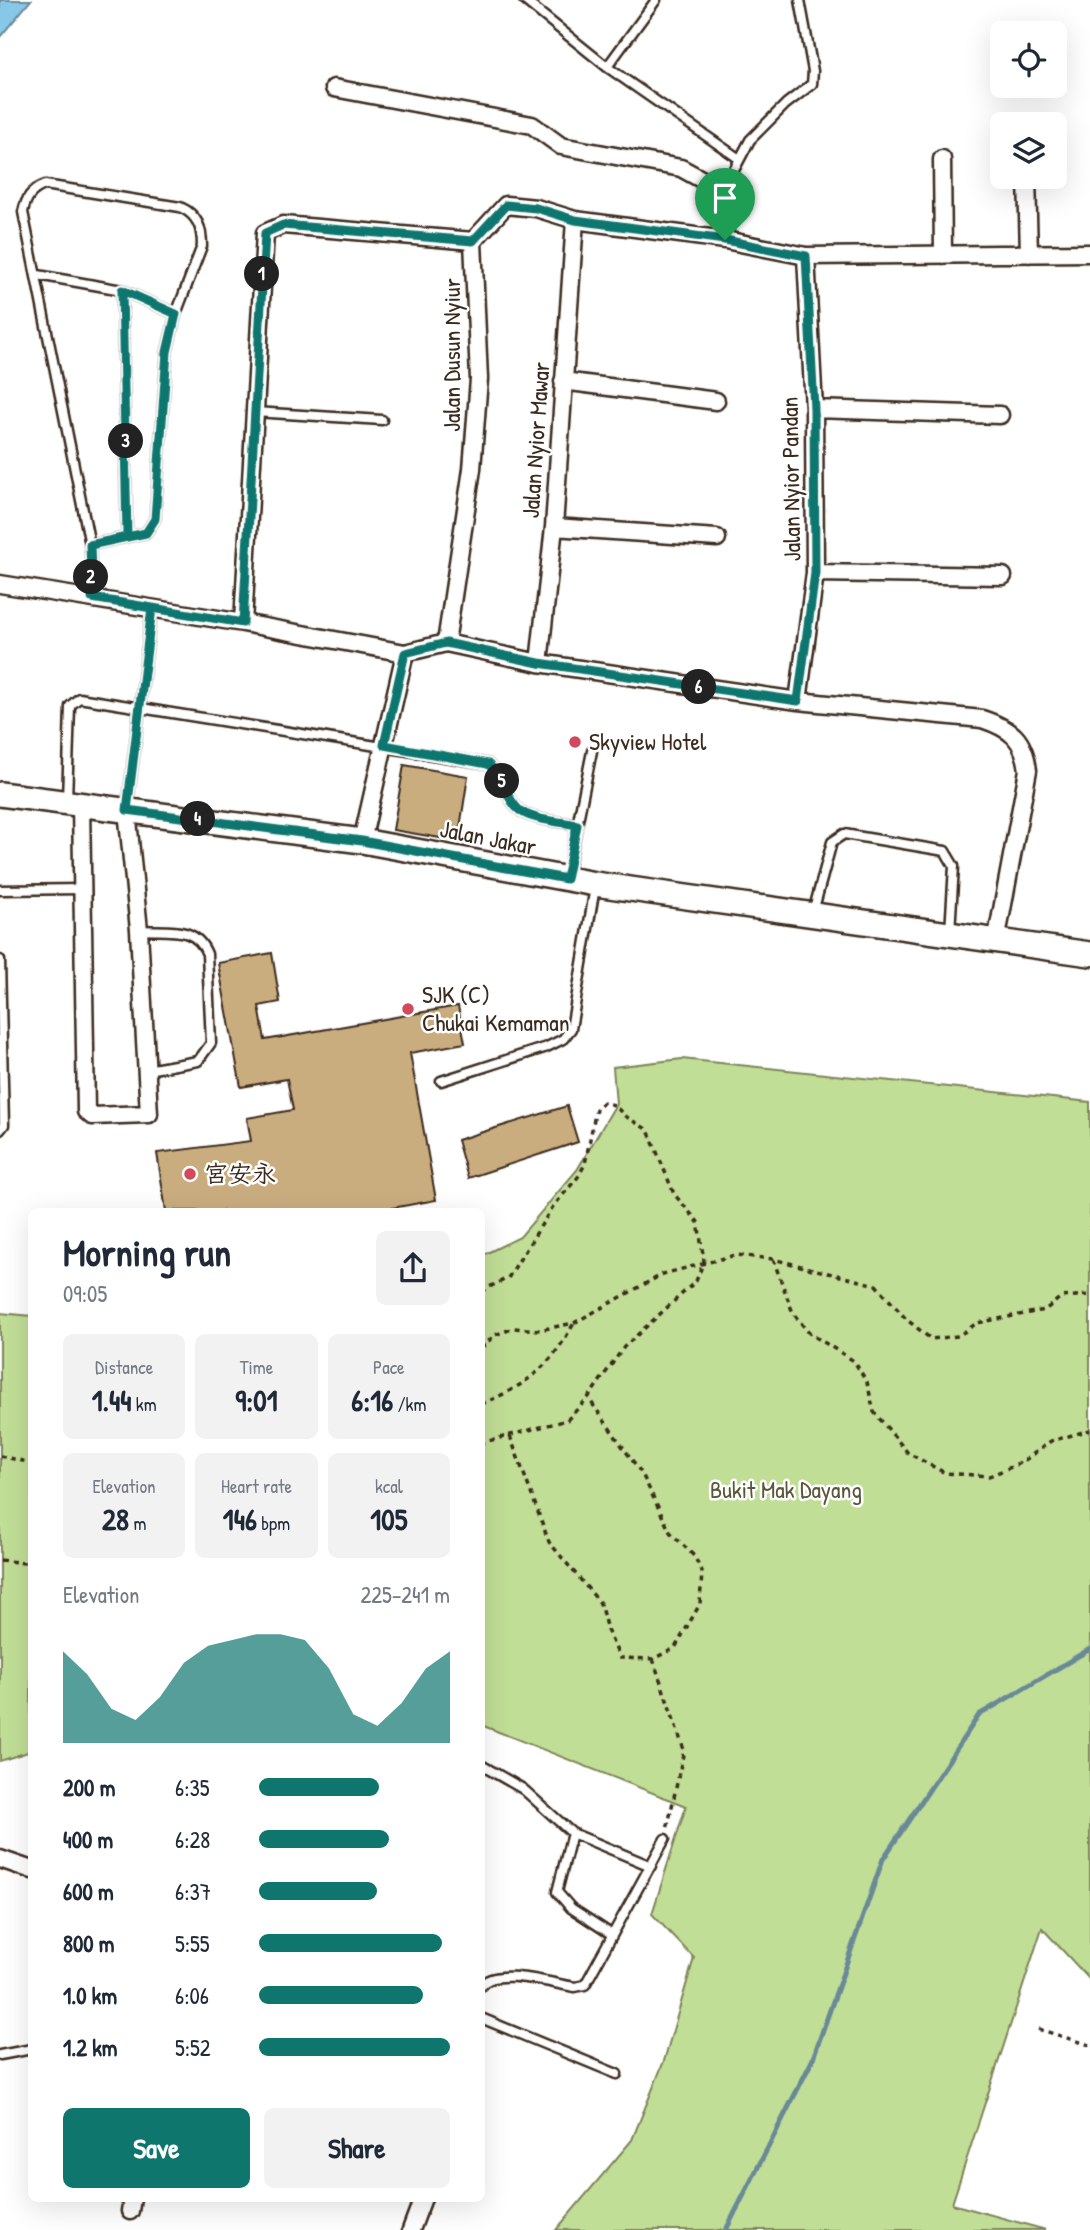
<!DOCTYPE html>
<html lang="en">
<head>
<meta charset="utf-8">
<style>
	:root { --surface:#fff; --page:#f2f2f3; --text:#1f2937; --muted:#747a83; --accent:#0f766e }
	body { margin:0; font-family:"Patrick Hand","LXGW WenKai TC",sans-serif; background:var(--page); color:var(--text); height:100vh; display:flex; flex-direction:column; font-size:26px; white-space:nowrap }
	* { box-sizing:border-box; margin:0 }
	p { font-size:23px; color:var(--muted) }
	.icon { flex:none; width:38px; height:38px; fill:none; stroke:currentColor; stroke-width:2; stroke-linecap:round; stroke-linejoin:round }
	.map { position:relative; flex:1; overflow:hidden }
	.panel { position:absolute; left:28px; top:1208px; width:457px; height:994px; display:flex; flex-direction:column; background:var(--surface); border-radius:10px; box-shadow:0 7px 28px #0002 }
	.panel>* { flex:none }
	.controls { position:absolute; left:990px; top:21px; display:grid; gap:14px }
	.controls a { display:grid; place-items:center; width:77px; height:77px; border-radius:10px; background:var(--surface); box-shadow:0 7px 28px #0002; font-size:35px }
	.pin { position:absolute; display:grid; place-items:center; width:60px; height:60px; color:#fff; margin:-72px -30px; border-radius:50% 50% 50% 0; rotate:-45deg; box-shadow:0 0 7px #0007 }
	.pin .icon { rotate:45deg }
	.km { position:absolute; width:35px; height:35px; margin:-18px; border-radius:50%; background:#222; color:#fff; font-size:19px; line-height:35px; text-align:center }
	.round { display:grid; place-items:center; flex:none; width:74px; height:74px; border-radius:10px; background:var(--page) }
	.headline { display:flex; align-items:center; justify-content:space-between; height:119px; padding:0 35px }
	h1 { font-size:38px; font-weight:800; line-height:52px }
	.figures { display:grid; grid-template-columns:repeat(3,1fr); gap:10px; height:119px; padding:7px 35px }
	.figures div { display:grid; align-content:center; border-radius:10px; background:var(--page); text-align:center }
	.figures b { font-size:30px; font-weight:800 }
	.figures small { font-size:19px; font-weight:400 }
	.figures p { font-size:19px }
	.chart { height:196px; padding:14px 35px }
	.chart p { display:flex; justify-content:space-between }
	.chart svg { width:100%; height:126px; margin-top:7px; fill:var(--accent); opacity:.7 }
	.cta { display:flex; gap:14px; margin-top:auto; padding:14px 35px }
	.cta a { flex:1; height:80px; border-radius:10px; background:var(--accent); color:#fff; font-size:28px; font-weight:800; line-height:80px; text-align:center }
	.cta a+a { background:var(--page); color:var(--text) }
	ul { padding:0 35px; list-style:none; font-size:23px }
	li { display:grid; grid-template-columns:112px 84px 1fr; align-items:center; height:52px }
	li i { height:18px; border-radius:9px; background:var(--accent) }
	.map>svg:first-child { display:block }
	.green { fill:#c1de96; stroke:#7e845a; stroke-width:2 }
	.water { fill:#87c8e8; stroke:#698997; stroke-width:2 }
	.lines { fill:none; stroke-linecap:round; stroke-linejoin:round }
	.stream { stroke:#698997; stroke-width:5 }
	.building { fill:#caad7f; stroke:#3b2a1e; stroke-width:2 }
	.lane-casing { stroke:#3b2a1e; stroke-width:13 }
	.street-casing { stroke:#3b2a1e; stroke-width:21 }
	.secondary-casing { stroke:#3b2a1e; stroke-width:28 }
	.path { stroke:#3b2a1e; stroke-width:3.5; stroke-dasharray:5 5; stroke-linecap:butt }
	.lane { stroke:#fff; stroke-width:8 }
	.street { stroke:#fff; stroke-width:16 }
	.secondary { stroke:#fff; stroke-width:23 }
	.route-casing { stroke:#fff; stroke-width:14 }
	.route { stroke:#0f766e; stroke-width:9 }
	.poi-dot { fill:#d1495b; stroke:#fff; stroke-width:2.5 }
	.labels { text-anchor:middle; stroke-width:5; stroke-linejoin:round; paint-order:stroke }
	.street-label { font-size:24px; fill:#3b2a1e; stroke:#fff }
	.poi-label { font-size:24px; fill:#3b2a1e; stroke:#fff; text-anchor:start }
	.park-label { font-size:24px; fill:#5c573c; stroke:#fff }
</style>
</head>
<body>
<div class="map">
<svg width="1090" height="2230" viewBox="0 0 1090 2230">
	<rect width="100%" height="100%" fill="#fff"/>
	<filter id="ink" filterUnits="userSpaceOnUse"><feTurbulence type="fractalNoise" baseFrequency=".0143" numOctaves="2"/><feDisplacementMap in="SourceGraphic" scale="14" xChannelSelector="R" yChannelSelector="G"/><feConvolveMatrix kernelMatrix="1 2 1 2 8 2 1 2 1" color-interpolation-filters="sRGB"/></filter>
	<g filter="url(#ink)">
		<!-- green -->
		<path class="green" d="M682,1059L1090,1102V1980L1042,1928L952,2204L1046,2230H556L632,2140L664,2061L694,1958L652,1914L686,1806L481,1725V1256L520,1237L577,1170L616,1104L613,1067Z
			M0,1313L32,1316L31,1751L0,1761Z"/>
		<!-- water -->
		<path class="water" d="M0,0H31L0,37Z"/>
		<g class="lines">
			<!-- stream -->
			<path class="stream" d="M726,2230L812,2061L883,1859L979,1715L1090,1649"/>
		</g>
		<!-- building -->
		<path class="building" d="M404,765L468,776L458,841L393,830Z
			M272,953L280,1002L259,1006L265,1040L458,1006L465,1043L410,1053L436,1200L376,1211H166L157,1153L251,1141L247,1118L293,1110L287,1079L241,1087L218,963Z
			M567,1106L578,1142L468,1178L457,1140Z"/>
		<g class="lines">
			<defs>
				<path id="lane" d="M524,0L607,67L738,158
					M607,67L656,0
					M723,191L750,140L786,104L812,84L813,71L800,0
					M38,275L122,290L176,314
					M122,290L127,537
					M254,412L382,420
					M90,545L146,533L155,519L167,352L176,314L202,246C202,228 198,215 180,207L45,185C31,190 26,198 23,212L90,545L92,598
					M67,801L70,706L79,698L488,764C503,776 505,797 518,809C531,821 560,821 577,825
					M127,810L152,608
					M567,876L592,751
					M0,890L82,889
					M813,912L832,842L844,834L945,851L954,866L950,932
					M139,930C167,932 195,924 207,954L211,1043L198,1061L147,1070
					M0,960L4,1125L0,1130
					M441,1081L547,1047L563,1039L571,1029L595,887
					M481,1765L523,1789L572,1833L651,1866
					M572,1833L557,1892L571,1908L611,1934
					M481,1986C494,1966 553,1984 575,1987L585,1985L665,1839
					M481,2018L617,2074
					M0,2055L32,2049"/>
				<path id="street" d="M334,88L532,125L561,146L681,168L723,191L725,240
					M942,159L943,255
					M1027,177L1029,254
					M563,381L716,401
					M814,409L1000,415
					M554,527L717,538
					M815,573L1003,576
					M0,584L243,623L405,653L446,643L539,663L798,701L982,719C1012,729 1024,739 1028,770L996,942
					M243,623L265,233L283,225L473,241
					M446,643L472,469L479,379L473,241L506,205L536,208L575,220L725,240L806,256L1090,253
					M539,663L554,527L575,220
					M798,701L815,573L814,409L806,256
					M81,805L86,1111L92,1116L149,1114L139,930L127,810
					M362,841L405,653
					M0,1859L32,1870
					M130,2211L132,2198
					M411,2230L423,2198"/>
				<path id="secondary" d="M0,794L362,841L595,884L1090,954"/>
			</defs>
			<!-- lane casing -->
			<use href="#lane" class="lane-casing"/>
			<!-- street casing -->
			<use href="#street" class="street-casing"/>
			<!-- secondary casing -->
			<use href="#secondary" class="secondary-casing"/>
			<!-- path -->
			<path class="path" d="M773,1259L793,1313L809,1333L854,1361L867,1382L874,1412L908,1453L945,1473L989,1476L1021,1463L1051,1441L1090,1430
				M481,1291L508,1278L552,1208L578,1177L585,1164L596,1109L604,1102L614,1105L625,1116L648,1130L674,1194L698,1222L704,1261L696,1281L624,1347L588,1398L567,1420L481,1443
				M481,1348L495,1335L514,1328L540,1330L574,1323L663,1274L736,1255L773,1259L876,1285L906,1319L931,1339L958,1336L977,1323L1045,1310L1061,1297L1090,1295
				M481,1404C528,1385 550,1367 574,1323
				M510,1436L549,1542L600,1603L607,1630L620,1658L653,1659L675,1648L700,1604L702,1571L694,1556L670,1532L642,1474L589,1399
				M0,1456L32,1463
				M0,1560L32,1564
				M653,1659L684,1750L667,1830
				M1038,2029L1090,2045"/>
			<!-- lane -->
			<use href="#lane" class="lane"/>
			<!-- street -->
			<use href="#street" class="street"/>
			<!-- secondary -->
			<use href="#secondary" class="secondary"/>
		</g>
	</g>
	<g class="lines" filter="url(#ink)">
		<defs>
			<path id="route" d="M725,240L575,220L536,208L506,205L473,241L283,225L265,233L243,623L92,598L90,545L146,533L155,519L167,352L176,314L122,290L127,537L90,545L92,598L152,608L127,810L362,841L566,879L577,825C560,821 531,821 518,809C505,797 503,776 488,764L384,745L405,653L446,643L539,663L798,701L815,573L814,409L806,256L725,240"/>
		</defs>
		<!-- route casing -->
		<use href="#route" class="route-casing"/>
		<!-- route -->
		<use href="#route" class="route"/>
	</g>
	<!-- markers -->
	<g class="poi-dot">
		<circle cx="575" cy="742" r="7"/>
		<circle cx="408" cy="1009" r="7"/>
		<circle cx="190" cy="1174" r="7"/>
	</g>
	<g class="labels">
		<!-- street labels -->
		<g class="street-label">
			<text transform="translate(452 355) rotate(-90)" y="8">Jalan Dusun Nyiur</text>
			<text transform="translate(536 440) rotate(-86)" y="8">Jalan Nyior Mawar</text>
			<text transform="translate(791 479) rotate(-91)" y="8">Jalan Nyior Pandan</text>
			<text transform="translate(488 838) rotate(11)" y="8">Jalan Jakar</text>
		</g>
		<!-- poi labels -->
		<g class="poi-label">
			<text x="589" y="750">Skyview Hotel</text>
			<text x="422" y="1003">SJK (C)<tspan x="422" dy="28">Chukai Kemaman</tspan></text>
			<text x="204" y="1182">宮安永</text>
		</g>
		<!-- park labels -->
		<g class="park-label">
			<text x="786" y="1498">Bukit Mak Dayang</text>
		</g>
	</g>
</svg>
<div class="controls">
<a><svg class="icon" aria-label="locate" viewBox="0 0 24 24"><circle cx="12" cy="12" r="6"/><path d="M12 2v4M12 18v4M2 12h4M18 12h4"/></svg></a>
<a><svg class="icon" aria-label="layers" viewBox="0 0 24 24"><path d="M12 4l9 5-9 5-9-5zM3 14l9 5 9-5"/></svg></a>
</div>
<div class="pin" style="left:725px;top:240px;background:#1e9e55"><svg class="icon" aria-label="arrive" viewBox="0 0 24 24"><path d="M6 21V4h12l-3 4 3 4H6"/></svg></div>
<b class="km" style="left:262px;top:274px">1</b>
<b class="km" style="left:91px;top:577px">2</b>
<b class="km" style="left:126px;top:441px">3</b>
<b class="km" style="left:198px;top:819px">4</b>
<b class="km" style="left:502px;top:781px">5</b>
<b class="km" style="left:699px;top:687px">6</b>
<section class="panel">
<div class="headline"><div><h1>Morning run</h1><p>09:05</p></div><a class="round"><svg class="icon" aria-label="share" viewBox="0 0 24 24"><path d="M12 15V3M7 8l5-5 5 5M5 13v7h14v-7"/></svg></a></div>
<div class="figures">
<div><p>Distance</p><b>1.44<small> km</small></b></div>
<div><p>Time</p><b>9:01</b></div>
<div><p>Pace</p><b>6:16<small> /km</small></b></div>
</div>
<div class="figures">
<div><p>Elevation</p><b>28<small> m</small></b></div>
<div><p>Heart rate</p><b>146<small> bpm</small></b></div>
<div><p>kcal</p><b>105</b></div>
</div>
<div class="chart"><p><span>Elevation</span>225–241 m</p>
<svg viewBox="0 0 160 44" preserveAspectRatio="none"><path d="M0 44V12L10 20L20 32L30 36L40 28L50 16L60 10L70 8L80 6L90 6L100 8L110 18L120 34L130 38L140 30L150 18L160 12V44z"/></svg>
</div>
<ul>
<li><b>200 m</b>6:35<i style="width:63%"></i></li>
<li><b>400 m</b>6:28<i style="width:68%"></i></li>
<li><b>600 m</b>6:37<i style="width:62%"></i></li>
<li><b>800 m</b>5:55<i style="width:96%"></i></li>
<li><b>1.0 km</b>6:06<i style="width:86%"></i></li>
<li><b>1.2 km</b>5:52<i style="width:100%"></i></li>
</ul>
<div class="cta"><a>Save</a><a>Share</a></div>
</section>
</div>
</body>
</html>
